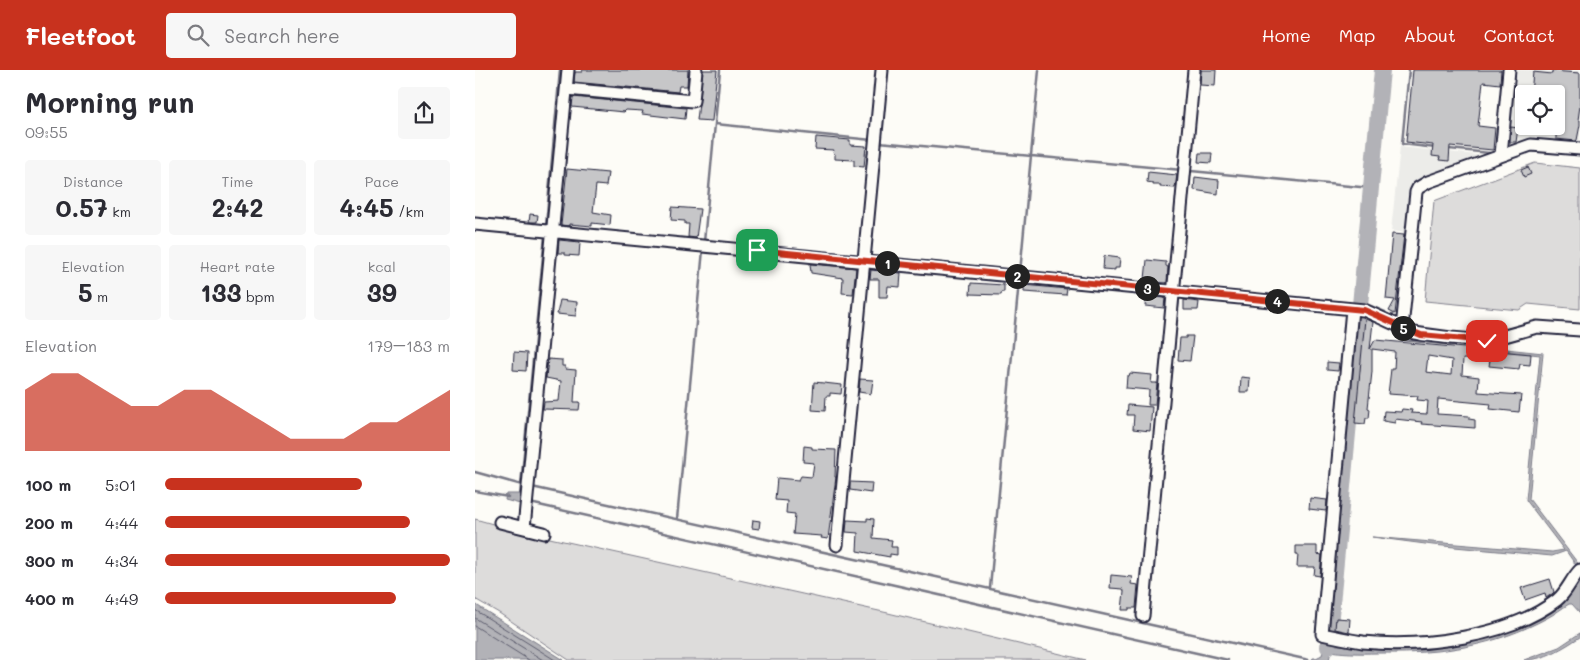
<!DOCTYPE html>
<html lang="en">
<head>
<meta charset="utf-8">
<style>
	:root { --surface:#fff; --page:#f7f7f7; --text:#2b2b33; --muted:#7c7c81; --accent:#c8321e }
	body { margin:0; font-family:Mali,sans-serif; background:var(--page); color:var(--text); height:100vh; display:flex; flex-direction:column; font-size:19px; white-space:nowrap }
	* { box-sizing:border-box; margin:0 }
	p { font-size:16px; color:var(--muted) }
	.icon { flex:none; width:28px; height:28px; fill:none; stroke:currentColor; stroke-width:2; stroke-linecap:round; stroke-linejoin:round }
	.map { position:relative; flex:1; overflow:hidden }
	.drawer { display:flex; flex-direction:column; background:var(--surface); width:475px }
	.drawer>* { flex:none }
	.tools { position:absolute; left:1040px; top:15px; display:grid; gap:10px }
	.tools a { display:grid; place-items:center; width:50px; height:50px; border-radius:5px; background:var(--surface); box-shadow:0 1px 4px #0004; font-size:25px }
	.pin { position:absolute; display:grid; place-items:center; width:42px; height:42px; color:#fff; margin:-21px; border-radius:10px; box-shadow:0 2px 8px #0006 }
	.km { position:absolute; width:25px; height:25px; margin:-12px; border-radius:50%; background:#222; color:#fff; font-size:14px; line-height:25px; text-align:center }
	.round { display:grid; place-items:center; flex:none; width:52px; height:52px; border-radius:5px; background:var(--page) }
	.head { display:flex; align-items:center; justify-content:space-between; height:85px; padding:0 25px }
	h1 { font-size:28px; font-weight:700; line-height:38px }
	.stats { display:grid; grid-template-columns:repeat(3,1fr); gap:8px; height:85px; padding:5px 25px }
	.stats div { display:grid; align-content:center; border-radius:5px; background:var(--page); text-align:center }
	.stats b { font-size:25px; font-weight:700 }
	.stats small { font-size:14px; font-weight:400 }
	.stats p { font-size:14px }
	.chart { height:140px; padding:10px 25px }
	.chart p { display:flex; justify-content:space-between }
	.chart svg { width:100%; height:90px; margin-top:5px; fill:var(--accent); opacity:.7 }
	ul { padding:0 25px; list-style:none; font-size:16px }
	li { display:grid; grid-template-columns:80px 60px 1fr; align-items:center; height:38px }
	li i { height:12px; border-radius:6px; background:var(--accent) }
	header { display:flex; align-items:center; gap:30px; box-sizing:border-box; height:70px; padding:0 25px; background:var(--accent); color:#fff }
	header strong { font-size:24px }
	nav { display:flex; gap:28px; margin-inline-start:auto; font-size:18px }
	.search { width:350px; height:45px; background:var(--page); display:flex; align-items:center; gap:12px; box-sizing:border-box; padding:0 18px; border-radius:5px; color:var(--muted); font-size:19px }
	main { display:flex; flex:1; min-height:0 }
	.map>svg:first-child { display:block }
	.built { fill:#ecece9; fill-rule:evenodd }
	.green { fill:#dddcdb; stroke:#807f8b }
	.water { fill:#b2b2b7; stroke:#787885 }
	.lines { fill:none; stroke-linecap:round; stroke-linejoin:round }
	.shore { stroke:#5c5c6d; stroke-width:1 }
	.stream { stroke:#787885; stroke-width:2.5 }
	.river { stroke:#b2b2b7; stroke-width:16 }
	.building { fill:#c6c6c8; stroke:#22223b; fill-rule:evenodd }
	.minor-casing { stroke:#22223b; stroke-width:15 }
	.minor { stroke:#fdfcf7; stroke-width:11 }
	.route-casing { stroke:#fff; stroke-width:10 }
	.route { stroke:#c8321e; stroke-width:6 }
</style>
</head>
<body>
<header>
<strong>Fleetfoot</strong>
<div class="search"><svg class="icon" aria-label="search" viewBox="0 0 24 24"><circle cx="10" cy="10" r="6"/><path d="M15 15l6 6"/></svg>Search here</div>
<nav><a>Home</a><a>Map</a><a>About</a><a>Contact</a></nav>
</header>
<main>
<section class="drawer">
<div class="head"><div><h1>Morning run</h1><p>09:55</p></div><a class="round"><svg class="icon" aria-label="share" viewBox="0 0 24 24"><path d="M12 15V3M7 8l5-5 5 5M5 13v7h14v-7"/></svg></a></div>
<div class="stats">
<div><p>Distance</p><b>0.57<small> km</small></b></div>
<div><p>Time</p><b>2:42</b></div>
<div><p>Pace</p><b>4:45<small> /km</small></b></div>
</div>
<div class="stats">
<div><p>Elevation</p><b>5<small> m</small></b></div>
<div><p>Heart rate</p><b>133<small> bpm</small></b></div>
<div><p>kcal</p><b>39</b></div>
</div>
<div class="chart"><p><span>Elevation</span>179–183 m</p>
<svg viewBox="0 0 160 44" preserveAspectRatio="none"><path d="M0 44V14L10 6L20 6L30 14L40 22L50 22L60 14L70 14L80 22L90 30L100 38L110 38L120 38L130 30L140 30L150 22L160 14V44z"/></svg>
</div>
<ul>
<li><b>100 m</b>5:01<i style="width:69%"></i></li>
<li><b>200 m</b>4:44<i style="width:86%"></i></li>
<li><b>300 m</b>4:34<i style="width:100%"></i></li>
<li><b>400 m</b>4:49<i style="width:81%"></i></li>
</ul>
</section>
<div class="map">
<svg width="1105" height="590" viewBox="0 0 1105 590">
	<rect width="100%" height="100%" fill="#fdfcf7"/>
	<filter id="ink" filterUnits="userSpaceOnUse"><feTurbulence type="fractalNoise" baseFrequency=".02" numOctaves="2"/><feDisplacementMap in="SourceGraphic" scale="10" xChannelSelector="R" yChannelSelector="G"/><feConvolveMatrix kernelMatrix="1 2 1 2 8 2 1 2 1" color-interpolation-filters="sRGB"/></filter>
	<g filter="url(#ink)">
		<!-- built -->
		<path class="built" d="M1040,0L1105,1V73L1058,68L1033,76ZM1049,24H1081V56H1049Z
			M925,77L1013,86V88L940,113L933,163L916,161Z"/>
		<!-- green -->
		<path class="green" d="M1060,93L1105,98V239L1053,234L1044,240L950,231L959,131Z
			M0,449L43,461L413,543L611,590H94L24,543L0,529Z"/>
		<!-- water -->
		<path class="water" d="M1031,279L1068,283L1054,429L1105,496V501L1091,481L1077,486L958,475L897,467L1077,482L1089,480L1051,430L1065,285L1030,281Z
			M31,424H49V435L30,430Z
			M1105,505V543L1097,534H1094C1087,538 1080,544 1072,548C1020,576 967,584 909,583C891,583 873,584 856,581L854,590H837L838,588H841L847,585L850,573L862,575L888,577L1050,553Z
			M0,534L9,540L89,590H0Z
			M1105,563V567C1088,578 1070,590 1049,590L1084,577Z"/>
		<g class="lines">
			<!-- shore -->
			<path class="shore" d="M0,540L80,590
				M0,548L68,590
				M0,556L54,590"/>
			<!-- stream -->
			<path class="stream" d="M934,0L927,74L961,78
				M240,54L397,70
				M404,72L707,100
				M974,79L1015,83
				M716,101L896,118
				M71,155L85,0
				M229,172L245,0
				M545,203L564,0
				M704,218L718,69
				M886,232L910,242
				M916,245H918
				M928,264L927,270L1034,280
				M690,369L704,226
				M0,402L47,415
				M57,417L834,590
				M0,421L33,427
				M45,425L70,165
				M55,433L753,590
				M202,449L228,180
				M515,518L544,211"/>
			<!-- river -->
			<path class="river" d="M853,577L907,0"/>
		</g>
		<!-- building -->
		<path class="building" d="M107,0H213L212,16H204L203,22L99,12L100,2H107Z
			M228,0H242L237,51L222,50Z
			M726,0H741L740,16L725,15Z
			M938,0H1026L1025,14L1008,12L1003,56L1020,58L1018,80L975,76L974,91L964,90L965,87L957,86L958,75L931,72Z
			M1077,1L1105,3V36L1103,50H1105V55L1102,70L1101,71L1081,69V24H1056L1058,2L1077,4Z
			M98,27L211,38L210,49L167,44L168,41L151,40L149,42L97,37Z
			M1036,57L1043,58L1041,72H1035Z
			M341,67L375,70V75L391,76L389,97L379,96V90L360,89V84L358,83L359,80L340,79Z
			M724,83H737L736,93L723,92Z
			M1053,97L1056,104L1049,107L1046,100Z
			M92,99L133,103L131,116L121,115L118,142L136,145L135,155L117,153V156L94,154V156L86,155Z
			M673,102L702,105L700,118L685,117V115H678V113L672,112Z
			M720,107L744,110L743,124L719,120Z
			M197,137L225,139L221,168L213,167L214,154H210V151L196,150Z
			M55,144L63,145L62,152H54Z
			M917,164L929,165L920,244L914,241L920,230L911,229Z
			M84,170L105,172L104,186L90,185V183H83Z
			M629,186L645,188L644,198H640V200L628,199Z
			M672,190L691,192V196L693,197L692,213L677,212V209H670Z
			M335,194L381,198L378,224L367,223L368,208L336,203Z
			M396,200L426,203L425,217L413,216L412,227H404V209H395Z
			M496,213L529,215V222H527L526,225L495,224Z
			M549,215L592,219L591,225L549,222Z
			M671,226L690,228L689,238L670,236Z
			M85,230L102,232L101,246L82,244Z
			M709,230L724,232L723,240H709Z
			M890,249L898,252L895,279L900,270L1056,284L1055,295L1045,294L1044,299L1014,296L1015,290L988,289L987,305L1004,307L1003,322L1046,325L1044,342L1015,339L1016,334L963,329L962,344L994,346V349L1000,350V358L946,354L947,352L920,349V353L908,351L909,341L926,342L927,339L937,340L936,343L952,344L953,331L942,330L943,326L913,324L916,299H919L920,282L897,279V302L893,338L895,339L894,348H891L890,354L880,353ZM953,286L977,290L976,305L951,302Z
			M711,266H718L715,291L703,290L705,268H711Z
			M39,282L52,283L51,301L38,300Z
			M73,289L87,290V296H90V299L101,300L99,332H105L104,340L68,339L69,332L84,331L86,311L71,308Z
			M852,292L864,293L863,301L852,300Z
			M655,303L677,305L676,313H682L680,335H673L674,320L651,318L652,306H654Z
			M766,307L775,308L774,322H765Z
			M385,309L398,310L396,324L384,322Z
			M339,312L367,315L366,324L355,323V326H351L350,341L337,340Z
			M653,335L677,337L675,361L658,359L659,345H652Z
			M329,376L337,377V379L361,380L360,407H361L353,469L346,468L347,466L318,464L320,444L311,443L312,431L300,430L302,408L324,410L326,406L337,407L339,393L328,392Z
			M375,412L397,413L396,423L375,420Z
			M835,428L852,430L851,441L834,439Z
			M392,448L399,449L398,468L417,470L416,477H422V485L415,484V487L382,481L383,463L371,462L372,450L392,451Z
			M278,450L285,451L284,459L277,458Z
			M821,476H842V484L847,485L845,506L839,505L840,497H822L823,484H821Z
			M636,505L657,507L656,514L663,515L661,538H654V540H647L649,521L648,519L635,518Z
			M1075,509L1079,522L1077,524L1071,528L1070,523L1050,530L1046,518Z
			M861,548L875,549L874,562L860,559Z"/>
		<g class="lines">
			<defs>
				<path id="minor" d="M92,19L218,31L221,0
					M1026,85L1034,0
					M0,154L889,240L939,263L976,268L1012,271L1062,257L1105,260
					M877,239L847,564C861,567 875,570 888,572C947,578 1034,567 1082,530C1092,522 1096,509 1105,500
					M927,258L941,122L943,118L953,112L1056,75L1105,79
					M25,452L49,458
					M69,463L49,458L93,0
					M362,475L407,0
					M668,546L719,0"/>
			</defs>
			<!-- minor casing -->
			<use href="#minor" class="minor-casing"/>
			<!-- minor -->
			<use href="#minor" class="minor"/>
		</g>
	</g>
	<g class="lines" filter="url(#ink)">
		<defs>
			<path id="route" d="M282,180L889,240L946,265L1012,271"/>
		</defs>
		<!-- route casing -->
		<use href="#route" class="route-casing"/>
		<!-- route -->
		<use href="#route" class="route"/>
	</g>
</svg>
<div class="tools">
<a><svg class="icon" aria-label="locate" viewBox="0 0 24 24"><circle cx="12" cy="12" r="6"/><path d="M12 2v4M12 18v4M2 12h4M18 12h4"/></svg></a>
</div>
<div class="pin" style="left:282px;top:180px;background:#1e9e55"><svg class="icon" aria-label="arrive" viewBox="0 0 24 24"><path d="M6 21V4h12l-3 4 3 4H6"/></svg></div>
<div class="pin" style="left:1012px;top:271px;background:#d93025"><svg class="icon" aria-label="check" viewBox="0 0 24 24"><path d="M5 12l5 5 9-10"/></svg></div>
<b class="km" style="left:412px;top:193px">1</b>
<b class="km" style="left:542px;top:206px">2</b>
<b class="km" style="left:672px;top:218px">3</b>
<b class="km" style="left:802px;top:231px">4</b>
<b class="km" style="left:928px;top:258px">5</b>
</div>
</main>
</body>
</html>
